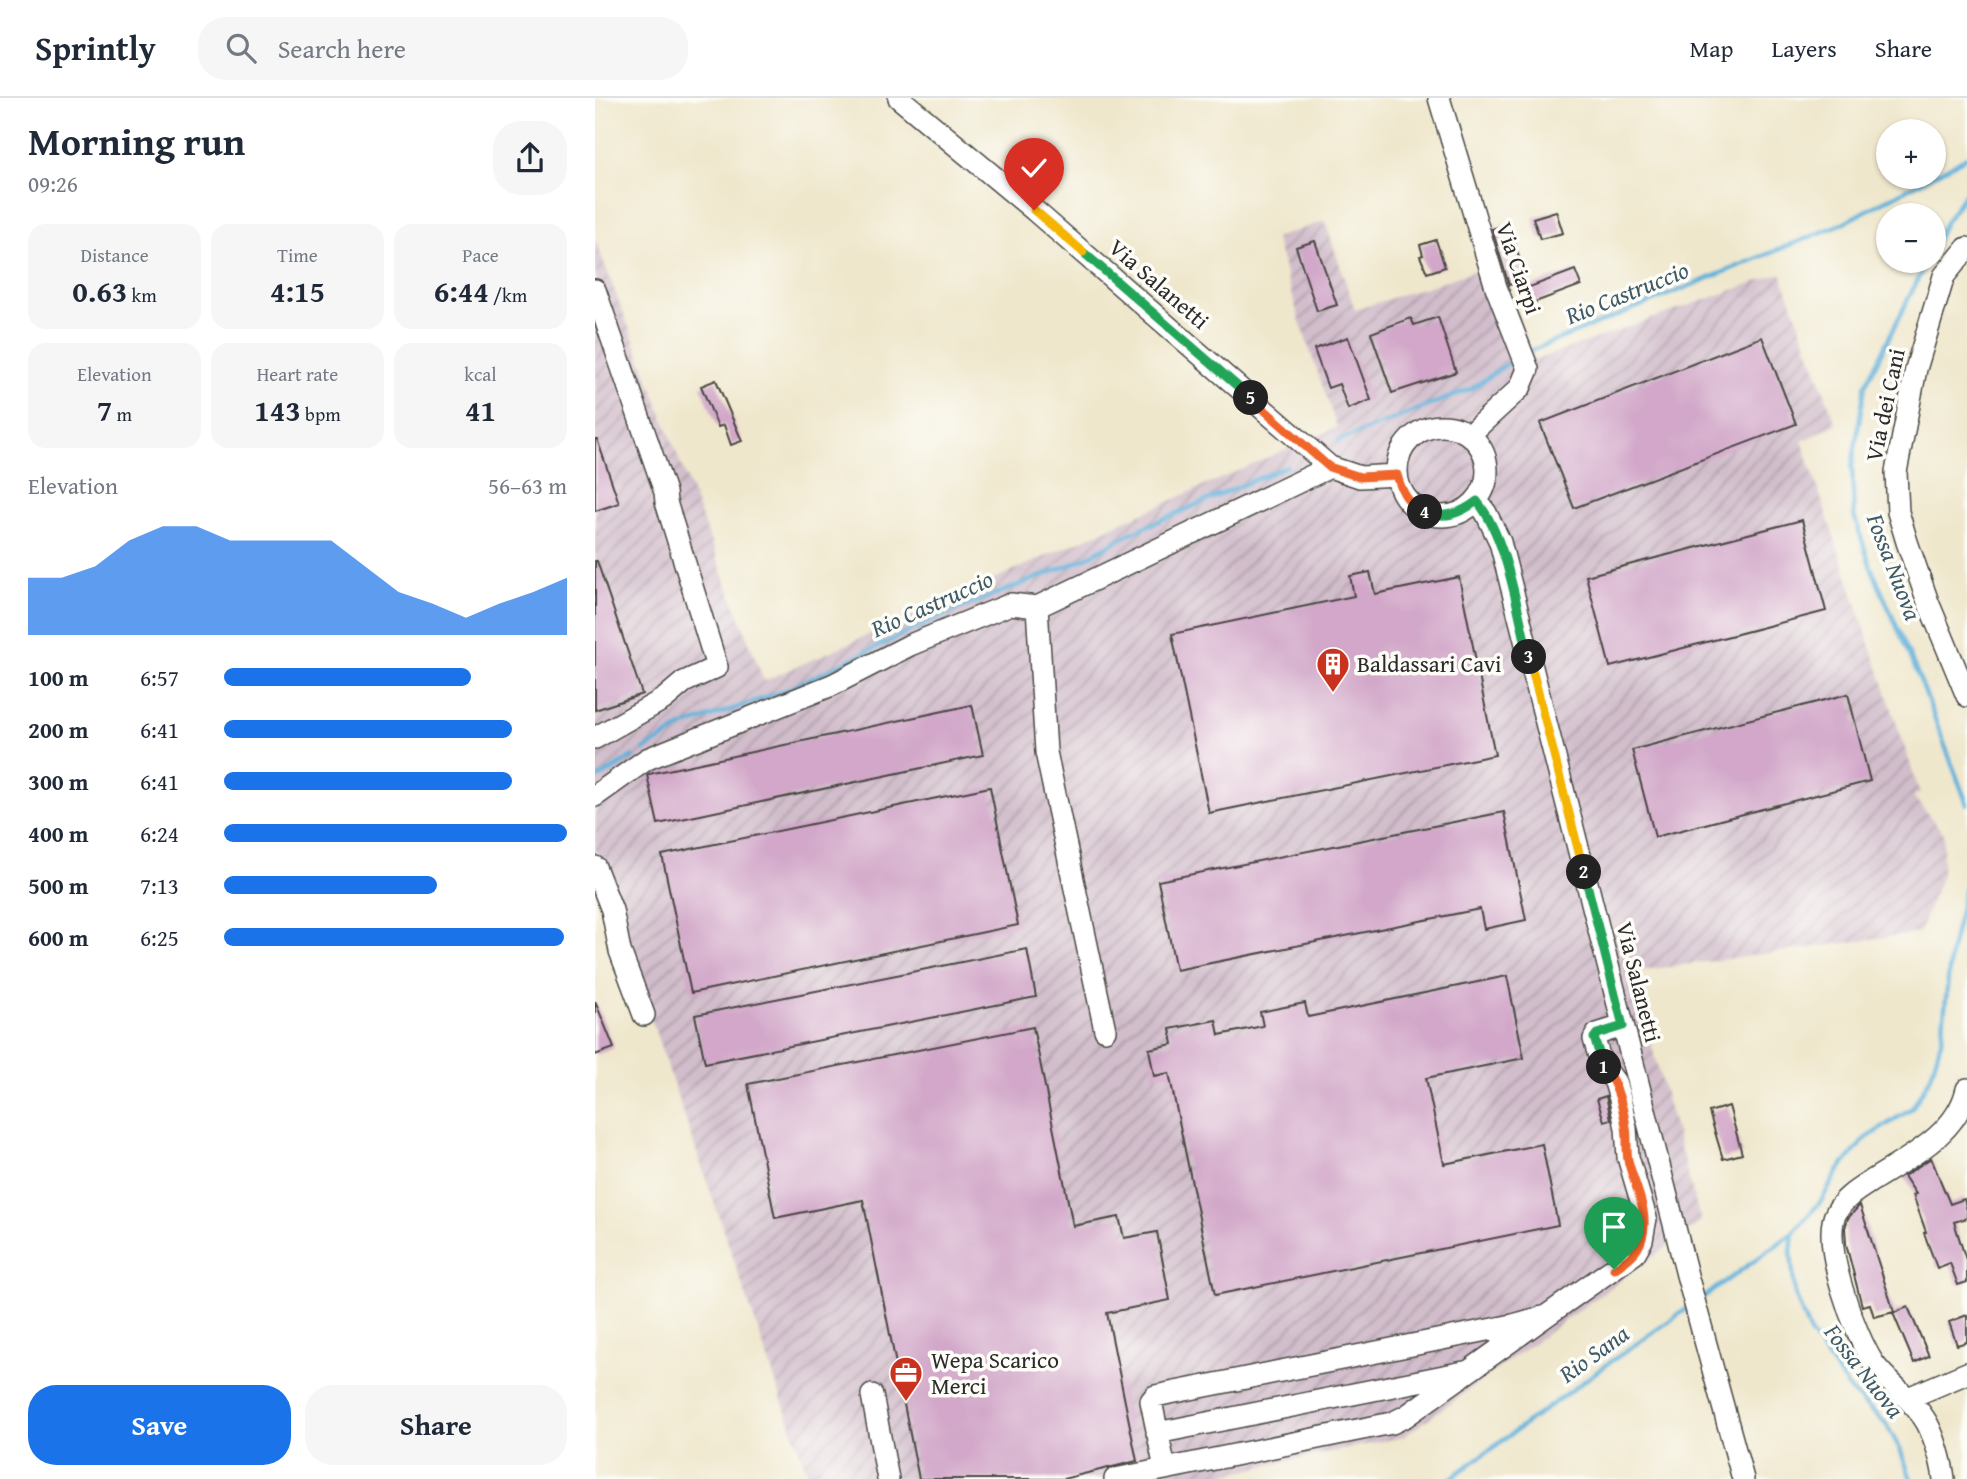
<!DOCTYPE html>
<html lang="en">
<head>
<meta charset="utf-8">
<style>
	:root { --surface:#fff; --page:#f6f6f7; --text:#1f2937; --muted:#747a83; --line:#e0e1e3; --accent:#1a73e8 }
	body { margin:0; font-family:"Gentium Book Plus",serif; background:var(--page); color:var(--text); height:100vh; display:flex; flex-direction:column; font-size:26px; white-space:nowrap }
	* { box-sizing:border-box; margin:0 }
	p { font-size:23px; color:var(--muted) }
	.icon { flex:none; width:38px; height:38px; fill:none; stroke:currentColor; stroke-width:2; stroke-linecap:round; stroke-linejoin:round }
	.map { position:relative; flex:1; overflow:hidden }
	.drawer { display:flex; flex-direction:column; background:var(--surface); width:595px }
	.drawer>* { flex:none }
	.controls { position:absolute; left:1281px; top:21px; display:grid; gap:14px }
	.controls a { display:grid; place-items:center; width:70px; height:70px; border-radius:50%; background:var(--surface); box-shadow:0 2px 5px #0004; font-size:35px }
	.pin { position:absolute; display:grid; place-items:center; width:60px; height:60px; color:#fff; margin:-72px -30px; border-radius:50% 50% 50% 0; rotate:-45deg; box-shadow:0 0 7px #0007 }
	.pin .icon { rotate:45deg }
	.km { position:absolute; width:35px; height:35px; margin:-18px; border-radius:50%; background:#222; color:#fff; font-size:19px; line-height:35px; text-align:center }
	.round { display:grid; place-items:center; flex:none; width:74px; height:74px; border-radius:28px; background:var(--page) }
	.headline { display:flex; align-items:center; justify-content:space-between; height:119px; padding:0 28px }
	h1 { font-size:38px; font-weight:700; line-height:52px }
	.stats { display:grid; grid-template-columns:repeat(3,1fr); gap:10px; height:119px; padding:7px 28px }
	.stats div { display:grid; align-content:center; border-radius:18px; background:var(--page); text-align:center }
	.stats b { font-size:30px; font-weight:700 }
	.stats small { font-size:19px; font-weight:400 }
	.stats p { font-size:19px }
	.chart { height:196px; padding:14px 28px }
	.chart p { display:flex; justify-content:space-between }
	.chart svg { width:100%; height:126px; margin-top:7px; fill:var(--accent); opacity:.7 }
	.action { display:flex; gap:14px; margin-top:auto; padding:14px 28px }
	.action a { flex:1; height:80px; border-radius:28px; background:var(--accent); color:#fff; font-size:28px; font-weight:700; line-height:80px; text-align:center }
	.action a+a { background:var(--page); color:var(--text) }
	ul { padding:0 28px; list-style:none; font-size:23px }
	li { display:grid; grid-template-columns:112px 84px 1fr; align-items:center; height:52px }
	li i { height:18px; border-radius:9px; background:var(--accent) }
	header { display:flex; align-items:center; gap:42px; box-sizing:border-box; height:98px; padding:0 35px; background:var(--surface); border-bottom:2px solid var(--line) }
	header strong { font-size:33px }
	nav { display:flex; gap:38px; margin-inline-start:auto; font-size:24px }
	.search { width:490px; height:63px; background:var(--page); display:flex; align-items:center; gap:18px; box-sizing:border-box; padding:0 24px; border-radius:28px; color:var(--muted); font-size:26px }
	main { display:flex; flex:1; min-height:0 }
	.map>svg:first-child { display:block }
	.industrial { fill:url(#industrial-furrows) }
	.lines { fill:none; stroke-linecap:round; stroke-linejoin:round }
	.stream { stroke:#5fb1da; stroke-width:4.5 }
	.building { fill:#d2a7c9 }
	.minor-casing { stroke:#484743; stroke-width:24 }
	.minor { stroke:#fff; stroke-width:21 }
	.split-1-casing { stroke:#fff; stroke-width:14 }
	.split-2-casing { stroke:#fff; stroke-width:14 }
	.split-3-casing { stroke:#fff; stroke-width:14 }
	.split-4-casing { stroke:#fff; stroke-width:14 }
	.split-5-casing { stroke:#fff; stroke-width:14 }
	.split-6-casing { stroke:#fff; stroke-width:14 }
	.split-7-casing { stroke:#fff; stroke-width:14 }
	.split-1 { stroke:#f0652b; stroke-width:9 }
	.split-2 { stroke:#22a559; stroke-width:9 }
	.split-3 { stroke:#f5b400; stroke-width:9 }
	.split-4 { stroke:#22a559; stroke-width:9 }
	.split-5 { stroke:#f0652b; stroke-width:9 }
	.split-6 { stroke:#22a559; stroke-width:9 }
	.split-7 { stroke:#f5b400; stroke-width:9 }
	.labels { text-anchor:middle; stroke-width:7; stroke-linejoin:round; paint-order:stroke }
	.street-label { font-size:23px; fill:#2b2b2b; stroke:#fdfcf7 }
	.poi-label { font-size:23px; fill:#2b2b2b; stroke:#fdfcf7; text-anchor:start }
	.water-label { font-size:24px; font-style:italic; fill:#3d5a68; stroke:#fdfcf7 }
</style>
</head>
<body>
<header>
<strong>Sprintly</strong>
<div class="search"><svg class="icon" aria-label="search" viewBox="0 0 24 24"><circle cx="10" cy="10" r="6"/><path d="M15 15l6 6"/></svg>Search here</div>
<nav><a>Map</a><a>Layers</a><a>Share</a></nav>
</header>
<main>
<section class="drawer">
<div class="headline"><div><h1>Morning run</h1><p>09:26</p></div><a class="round"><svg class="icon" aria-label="share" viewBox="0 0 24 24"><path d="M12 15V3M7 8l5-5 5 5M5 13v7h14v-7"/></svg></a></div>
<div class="stats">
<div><p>Distance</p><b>0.63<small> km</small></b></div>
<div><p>Time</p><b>4:15</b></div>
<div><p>Pace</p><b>6:44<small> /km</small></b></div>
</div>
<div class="stats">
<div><p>Elevation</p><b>7<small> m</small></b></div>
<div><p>Heart rate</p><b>143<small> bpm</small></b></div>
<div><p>kcal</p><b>41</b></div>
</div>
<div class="chart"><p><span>Elevation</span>56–63 m</p>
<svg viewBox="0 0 160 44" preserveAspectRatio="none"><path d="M0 44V24L10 24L20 20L30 11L40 6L50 6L60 11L70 11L80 11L90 11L100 20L110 29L120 33L130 38L140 33L150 29L160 24V44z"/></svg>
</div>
<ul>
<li><b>100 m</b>6:57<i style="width:72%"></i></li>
<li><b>200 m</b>6:41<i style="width:84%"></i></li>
<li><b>300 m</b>6:41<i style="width:84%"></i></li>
<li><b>400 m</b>6:24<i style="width:100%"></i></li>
<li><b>500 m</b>7:13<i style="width:62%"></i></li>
<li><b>600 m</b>6:25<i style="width:99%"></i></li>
</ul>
<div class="action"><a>Save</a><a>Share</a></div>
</section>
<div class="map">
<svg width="1372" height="1381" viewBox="0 0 1372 1381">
	<defs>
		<pattern id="industrial-furrows" width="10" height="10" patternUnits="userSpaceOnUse" patternTransform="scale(1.75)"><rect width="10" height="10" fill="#d1bdcb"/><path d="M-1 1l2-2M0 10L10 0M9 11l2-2" fill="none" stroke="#aa9aa5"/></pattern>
	</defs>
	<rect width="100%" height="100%" fill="#fdfcf7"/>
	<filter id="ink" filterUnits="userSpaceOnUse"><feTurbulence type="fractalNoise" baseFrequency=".0143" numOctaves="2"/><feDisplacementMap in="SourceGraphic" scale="14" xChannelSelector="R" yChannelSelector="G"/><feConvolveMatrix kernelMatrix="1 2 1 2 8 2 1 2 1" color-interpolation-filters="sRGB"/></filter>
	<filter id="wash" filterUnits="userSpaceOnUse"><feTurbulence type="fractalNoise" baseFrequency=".00686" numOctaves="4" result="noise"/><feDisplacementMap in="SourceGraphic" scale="28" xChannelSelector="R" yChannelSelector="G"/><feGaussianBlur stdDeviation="1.57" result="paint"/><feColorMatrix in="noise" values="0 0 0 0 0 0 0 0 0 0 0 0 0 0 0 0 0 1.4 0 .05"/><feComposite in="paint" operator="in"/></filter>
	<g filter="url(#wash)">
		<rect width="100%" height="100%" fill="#efe7cc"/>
		<!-- industrial -->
		<path class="industrial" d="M730,123L760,212L883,172L896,210L916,201L940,262L1186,175L1241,326L1207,343L1325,695L1318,698L1349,736L1347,777L1324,835L1036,874L1106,1124L808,1339L607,1381H214L0,758V141L169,583L742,329L707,230L680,140Z"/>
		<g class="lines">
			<!-- stream -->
			<path class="stream" d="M1339,77L1372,59
				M1339,148L1349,126L1372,93
				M1332,163L1270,288L1257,368L1259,417L1275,467L1326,584L1372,706
				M933,254L1244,127L1335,79
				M743,343L876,291L922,259
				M49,652L87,629L192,592L351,516L487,462L536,435L692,368
				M0,681L9,677L38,658
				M1106,1201L1198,1135
				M855,1381L1015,1264L1093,1210
				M1316,1381L1305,1351L1291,1326L1255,1292L1214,1233L1200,1196L1196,1154L1198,1135L1226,1103L1244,1072L1270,1041L1317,1010L1336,978L1347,939L1356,853L1372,782"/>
		</g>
		<g id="blocks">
			<!-- building -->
			<path class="building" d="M961,113L968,135L945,141L938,120Z
				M915,126L930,182L914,187L897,131Z
				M841,142L850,169L832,175L825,158L828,157L825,147Z
				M720,143L742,207L722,213L701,149Z
				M980,172L986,187L935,206L929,191Z
				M843,219L861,274L797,295L776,235L816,220L819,227Z
				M753,239L776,302L753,311L744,286L733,290L719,251Z
				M1167,239L1201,326L979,410L945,325Z
				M121,282L147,343L136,347L129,327L123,329L106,288Z
				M0,341H2L24,405L0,413Z
				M1207,422L1231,513L1015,569L991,478Z
				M0,463H2L47,596L0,612Z
				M775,474L780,496L864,479L900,657L614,715L577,536L759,498L755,478Z
				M1253,596L1275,683L1060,739L1037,652Z
				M377,607L388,657L63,726L52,677L54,676Z
				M395,689L423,827L96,895L67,757Z
				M909,714L931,822L889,831L885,811L581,872L563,783Z
				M432,851L441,899L110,965L100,917Z
				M912,878L929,960L831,980L849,1066L947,1046L963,1127L620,1197L574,975L559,978L554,951L578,946L575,931L621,922L624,937L668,928L665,914L710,905L713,919Z
				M0,903L19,950L0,957Z
				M438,929L478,1128L524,1119L529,1140L562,1134L575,1202L512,1215L542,1363L468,1381H324L268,1102L180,1120L153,986Z
				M1011,998L1016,1021L1009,1023L1002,1001Z
				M1134,1008L1147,1056L1128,1061L1114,1014Z
				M1336,1060L1355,1106L1369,1101L1372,1112V1120L1359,1124L1372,1165V1184L1363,1187L1355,1165L1342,1170L1329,1135L1331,1134L1318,1097L1321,1096L1309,1078Z
				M1265,1107L1299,1214L1279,1219L1275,1206L1267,1208L1251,1146L1250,1130L1253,1120Z
				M1313,1209L1334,1258L1319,1265L1298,1215Z
				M1372,1217V1244L1362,1247L1354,1224Z"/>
		</g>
	</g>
	<g filter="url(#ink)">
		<use href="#blocks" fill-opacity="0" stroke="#484743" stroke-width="2"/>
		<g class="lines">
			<defs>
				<path id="minor" d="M304,0L439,112L735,369L765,379L802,377
					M844,0L901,189L933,271L925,290L875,336
					M1372,150L1349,178L1321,271L1301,374L1303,414L1312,444L1333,504L1372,598
					M0,192L70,394L71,404L122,569L89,584L69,601L0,640
					M802 373a45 45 0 1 1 90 0a45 45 0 1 1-90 0Z
					M882,403L891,415L905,444L1092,1177L1148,1381
					M0,698L52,661L237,587L315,547L416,506L442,509
					M0,769L17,812L25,853L49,917
					M510,932L451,654L442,509L735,369
					M951,1218L811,1318L797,1325L570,1371L556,1303L560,1298L918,1227L951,1218L1039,1156L1047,1142L1051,1120L1033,1059L1031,1030L1025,1001L1020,984L1006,965L999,941L1002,936L1028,928
					M277,1297L293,1381
					M1313,1300L1372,1275
					M562,1335L869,1274
					M520,1381L570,1371
					M1349,1381C1347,1364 1340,1340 1332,1325C1319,1302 1295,1287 1279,1266C1261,1240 1225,1144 1241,1115C1249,1100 1261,1093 1275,1084C1312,1060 1362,1037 1372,991"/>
			</defs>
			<!-- minor casing -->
			<use href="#minor" class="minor-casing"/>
			<!-- minor -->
			<use href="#minor" class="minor"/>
		</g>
	</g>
	<g class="lines" filter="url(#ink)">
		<defs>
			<path id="split-1" d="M1009,969C1022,986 1028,1008 1031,1029C1033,1040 1031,1051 1033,1062C1039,1088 1055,1113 1047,1140C1043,1155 1031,1163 1019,1171"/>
			<path id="split-2" d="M989,774L1028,928L1002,936L999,940L1009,969"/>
			<path id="split-3" d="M934,559L989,774"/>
			<path id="split-4" d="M830,414C850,421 865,416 882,403C912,440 922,512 934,559"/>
			<path id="split-5" d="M656,300L734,369L765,379L802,377C807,395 813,406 830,414"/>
			<path id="split-6" d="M488,154L656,300"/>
			<path id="split-7" d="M439,112L488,154"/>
		</defs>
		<!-- split-1 casing -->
		<use href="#split-1" class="split-1-casing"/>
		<!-- split-2 casing -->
		<use href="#split-2" class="split-2-casing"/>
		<!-- split-3 casing -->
		<use href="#split-3" class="split-3-casing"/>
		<!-- split-4 casing -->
		<use href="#split-4" class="split-4-casing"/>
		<!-- split-5 casing -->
		<use href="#split-5" class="split-5-casing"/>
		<!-- split-6 casing -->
		<use href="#split-6" class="split-6-casing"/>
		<!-- split-7 casing -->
		<use href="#split-7" class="split-7-casing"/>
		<!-- split-1 -->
		<use href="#split-1" class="split-1"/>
		<!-- split-2 -->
		<use href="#split-2" class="split-2"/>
		<!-- split-3 -->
		<use href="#split-3" class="split-3"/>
		<!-- split-4 -->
		<use href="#split-4" class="split-4"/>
		<!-- split-5 -->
		<use href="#split-5" class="split-5"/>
		<!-- split-6 -->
		<use href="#split-6" class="split-6"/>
		<!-- split-7 -->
		<use href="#split-7" class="split-7"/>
	</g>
	<!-- icons -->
	<defs>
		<symbol id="building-pin" viewBox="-11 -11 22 30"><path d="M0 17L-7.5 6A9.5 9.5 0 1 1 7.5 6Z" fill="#c8321e" stroke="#fdfcf7"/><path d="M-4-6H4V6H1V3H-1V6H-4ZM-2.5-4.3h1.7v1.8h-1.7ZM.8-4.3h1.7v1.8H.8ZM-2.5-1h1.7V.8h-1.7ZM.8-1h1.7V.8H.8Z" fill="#fff"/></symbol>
		<symbol id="office-pin" viewBox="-11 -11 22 30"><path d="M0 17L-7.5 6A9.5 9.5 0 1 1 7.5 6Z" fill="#c8321e" stroke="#fdfcf7"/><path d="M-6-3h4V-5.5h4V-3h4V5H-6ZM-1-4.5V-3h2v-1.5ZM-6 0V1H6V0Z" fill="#fff"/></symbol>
	</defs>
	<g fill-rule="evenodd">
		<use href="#building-pin" x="719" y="547" width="38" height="52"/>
		<use href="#office-pin" x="292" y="1256" width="38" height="52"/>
	</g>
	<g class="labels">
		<!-- street labels -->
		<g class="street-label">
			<text transform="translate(924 170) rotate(71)" y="8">Via Ciarpi</text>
			<text transform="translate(564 186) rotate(41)" y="8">Via Salanetti</text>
			<text transform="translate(1290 307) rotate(-78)" y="8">Via dei Cani</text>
			<text transform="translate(1044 884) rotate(76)" y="8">Via Salanetti</text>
		</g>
		<!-- poi labels -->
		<g class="poi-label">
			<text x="762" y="574">Baldassari Cavi</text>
			<text x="336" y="1270">Wepa Scarico<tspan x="336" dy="26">Merci</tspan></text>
		</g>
		<!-- water labels -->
		<g class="water-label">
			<text transform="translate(1032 195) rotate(-22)" y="8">Rio Castruccio</text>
			<text transform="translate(1299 469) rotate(69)" y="8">Fossa Nuova</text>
			<text transform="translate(337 506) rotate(-24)" y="8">Rio Castruccio</text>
			<text transform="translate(999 1256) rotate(-36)" y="8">Rio Sana</text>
			<text transform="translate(1269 1273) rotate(52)" y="8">Fossa Nuova</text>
		</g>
	</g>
</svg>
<div class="controls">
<a>+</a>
<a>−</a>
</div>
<div class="pin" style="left:1019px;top:1171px;background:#1e9e55"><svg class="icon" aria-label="arrive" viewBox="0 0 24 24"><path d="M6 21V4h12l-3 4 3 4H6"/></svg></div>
<div class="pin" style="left:439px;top:112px;background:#d93025"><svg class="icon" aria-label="check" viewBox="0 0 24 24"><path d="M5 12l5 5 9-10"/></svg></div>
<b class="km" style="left:1009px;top:969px">1</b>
<b class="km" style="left:989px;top:774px">2</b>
<b class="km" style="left:934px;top:559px">3</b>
<b class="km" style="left:830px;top:414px">4</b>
<b class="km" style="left:656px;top:300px">5</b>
</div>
</main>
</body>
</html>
